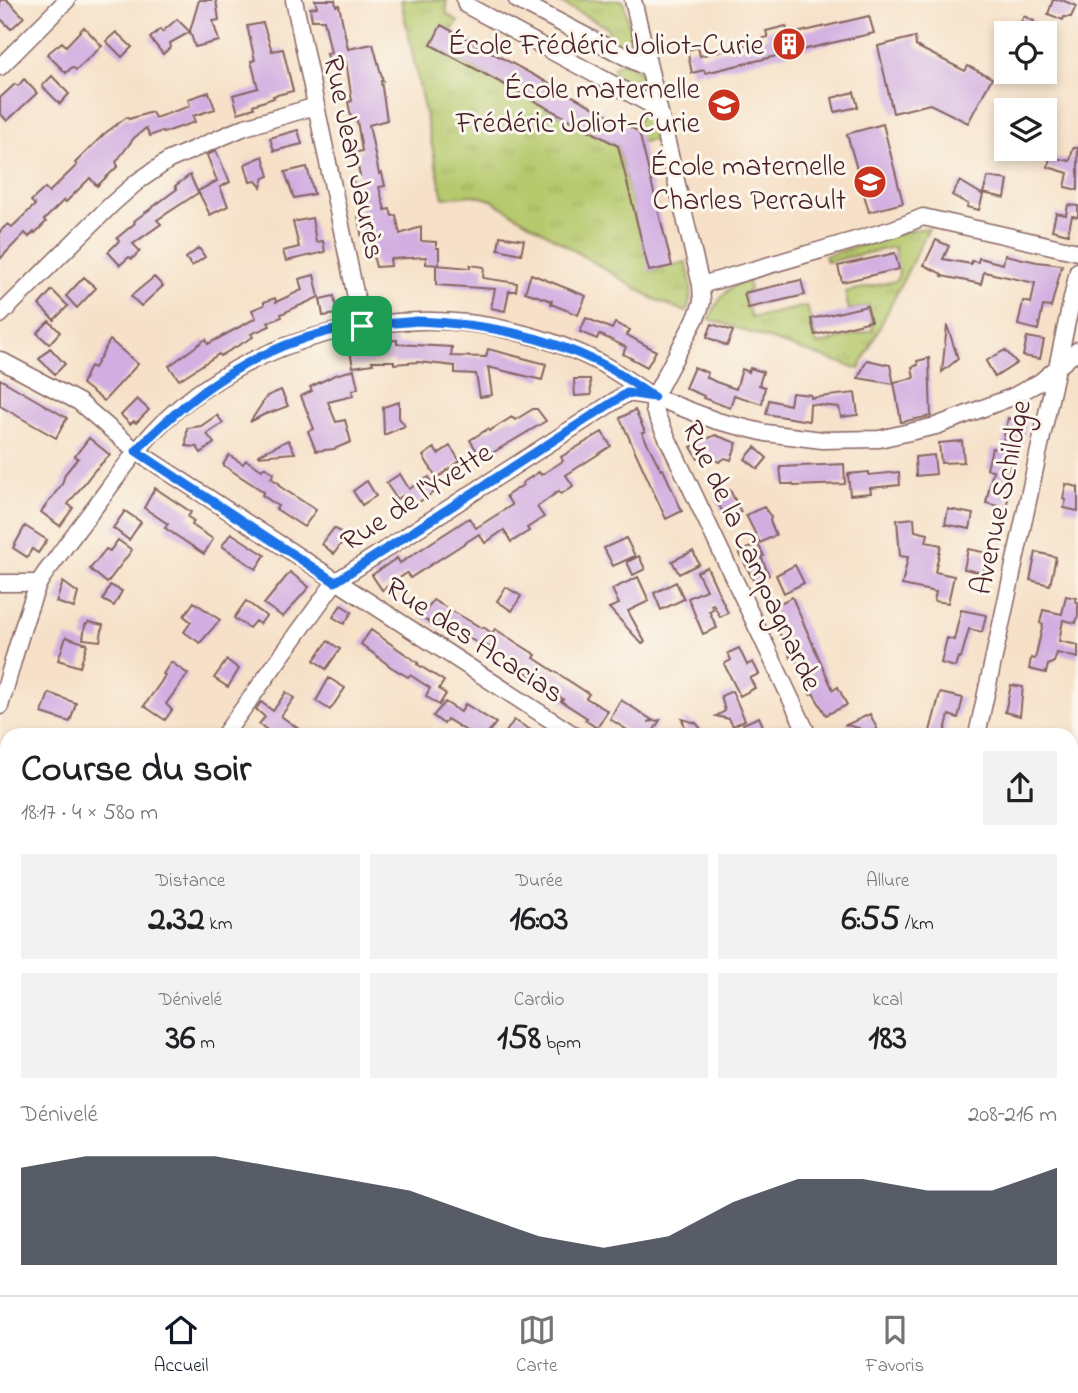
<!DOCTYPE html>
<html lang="fr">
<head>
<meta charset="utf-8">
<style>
	:root { --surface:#fff; --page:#f2f2f2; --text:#202124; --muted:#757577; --line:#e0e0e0; --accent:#111827 }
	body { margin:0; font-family:"Indie Flower",sans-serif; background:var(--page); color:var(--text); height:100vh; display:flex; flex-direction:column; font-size:26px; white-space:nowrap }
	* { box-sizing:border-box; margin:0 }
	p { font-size:23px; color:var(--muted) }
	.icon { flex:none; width:38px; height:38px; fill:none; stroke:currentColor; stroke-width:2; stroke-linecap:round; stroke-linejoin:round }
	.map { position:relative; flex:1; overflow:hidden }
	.drawer { position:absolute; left:0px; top:728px; width:1078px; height:567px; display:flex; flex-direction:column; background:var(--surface); border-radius:21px 21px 0 0; box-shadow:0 4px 10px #0003 }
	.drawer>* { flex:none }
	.tools { position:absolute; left:994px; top:21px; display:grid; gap:14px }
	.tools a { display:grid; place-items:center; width:63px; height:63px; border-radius:0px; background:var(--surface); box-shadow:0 4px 10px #0003; font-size:35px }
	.pin { position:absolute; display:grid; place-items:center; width:60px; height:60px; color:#fff; margin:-30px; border-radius:14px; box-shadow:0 4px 10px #0006 }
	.round { display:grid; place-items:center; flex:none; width:74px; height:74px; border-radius:0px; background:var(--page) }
	.overview { display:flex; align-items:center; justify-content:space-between; height:119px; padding:0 21px }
	h1 { font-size:38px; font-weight:700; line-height:52px }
	.metrics { display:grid; grid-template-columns:repeat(3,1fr); gap:10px; height:119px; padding:7px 21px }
	.metrics div { display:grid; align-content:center; border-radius:0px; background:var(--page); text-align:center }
	.metrics b { font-size:35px; font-weight:700 }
	.metrics small { font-size:19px; font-weight:400 }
	.metrics p { font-size:19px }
	.chart { height:196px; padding:14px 21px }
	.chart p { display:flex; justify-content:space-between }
	.chart svg { width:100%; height:126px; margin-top:7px; fill:var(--accent); opacity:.7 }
	.tabs { display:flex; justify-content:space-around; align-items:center; height:98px; border-top:2px solid var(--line); background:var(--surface); font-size:19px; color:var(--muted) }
	.tabs a { display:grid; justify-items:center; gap:4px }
	.tabs .on { color:var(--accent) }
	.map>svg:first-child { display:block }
	.grass { fill:url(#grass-tufts); stroke:#80744c; stroke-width:2 }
	.forest { fill:url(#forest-crowns); stroke:#6d6646; stroke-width:2 }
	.building { fill:#d1aee1 }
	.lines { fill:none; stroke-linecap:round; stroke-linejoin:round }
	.street-casing { stroke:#866362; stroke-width:19 }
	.street { stroke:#fff; stroke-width:16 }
	.route-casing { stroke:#fff; stroke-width:14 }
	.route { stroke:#1a73e8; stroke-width:9 }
	.labels { text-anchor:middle; stroke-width:6; stroke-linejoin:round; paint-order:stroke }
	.poi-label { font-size:30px; fill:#4a1f2b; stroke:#fbf7ec; text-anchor:end }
	.street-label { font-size:30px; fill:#4a1f2b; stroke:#fbf7ec }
</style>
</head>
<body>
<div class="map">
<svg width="1078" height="1295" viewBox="0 0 1078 1295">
	<defs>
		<pattern id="grass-tufts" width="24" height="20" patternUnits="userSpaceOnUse" patternTransform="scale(1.75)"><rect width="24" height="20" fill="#b6c96d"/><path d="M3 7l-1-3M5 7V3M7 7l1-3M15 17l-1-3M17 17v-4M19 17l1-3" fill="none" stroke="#9eac5f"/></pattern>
		<pattern id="forest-crowns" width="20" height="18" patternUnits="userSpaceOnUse" patternTransform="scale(1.75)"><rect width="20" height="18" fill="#90ad60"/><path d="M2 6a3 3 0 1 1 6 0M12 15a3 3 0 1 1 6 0" fill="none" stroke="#788c4f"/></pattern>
	</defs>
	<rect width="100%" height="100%" fill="#fbf7ec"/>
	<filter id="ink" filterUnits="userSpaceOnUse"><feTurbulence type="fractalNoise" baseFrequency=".0143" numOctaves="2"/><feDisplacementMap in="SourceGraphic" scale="14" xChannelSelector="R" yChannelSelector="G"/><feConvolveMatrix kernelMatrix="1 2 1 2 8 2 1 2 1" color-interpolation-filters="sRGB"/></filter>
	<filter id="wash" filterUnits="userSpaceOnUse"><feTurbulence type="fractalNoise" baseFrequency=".00686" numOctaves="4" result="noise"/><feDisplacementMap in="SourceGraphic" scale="28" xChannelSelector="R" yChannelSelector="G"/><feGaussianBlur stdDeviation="1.57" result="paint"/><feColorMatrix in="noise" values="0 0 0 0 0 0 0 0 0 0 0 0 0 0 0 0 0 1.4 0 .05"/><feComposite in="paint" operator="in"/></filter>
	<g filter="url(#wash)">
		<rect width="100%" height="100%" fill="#f6e1c8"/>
		<!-- grass -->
		<path class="grass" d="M401,0H446L447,14L458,21L452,31L431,45L618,146L650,271L686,262C691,281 694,294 686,312L654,299L491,200L474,195L443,198Z
			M555,0H623L636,55L612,42L607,27Z
			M623,62L641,72L645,92L615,77L613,67Z
			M643,111L651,117L656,140L641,142L632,129Z
			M929,228L859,369L709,319C719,299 726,286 748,280L750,291L744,293L751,318L807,306L817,345L873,330L868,306L849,310L845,292L896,281L899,274L894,247L827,262L825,256L912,230Z"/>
		<!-- forest -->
		<path class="forest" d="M1071,1104L1078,1105V1162L1071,1161Z
			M585,1288H667L666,1295H584Z"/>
		<g id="blocks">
			<!-- building -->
			<path class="building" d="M0,0H7L24,17L11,29L0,18Z
				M199,0H216L219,20L213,21L219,41L195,47L190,31Z
				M315,0H335L336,6L339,5L348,49L373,44L383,81H381L387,120L369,125L379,174L382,173L385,186L379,187L385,210L390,209L392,216L396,215L400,234L421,227V241L436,242V248H439V265L426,264V257L390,259L391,266L376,267L370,243L363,244L358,216L362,215L352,177L360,176L355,153L362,151L357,120L352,121L348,102L352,101L346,61L330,64L327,54L331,53L324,20H312L310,8L317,7Z
				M1053,0H1062L1076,6L1071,17H1064L1063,20L1048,14Z
				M869,16L874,33L705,73L704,70L692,73L687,50L698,47L700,56L763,41V38L768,37L766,31L786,26L788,35Z
				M1024,16L1034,21L1027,33H1015Z
				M177,19L190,32L170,43L171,47L163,54L150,38L160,29L162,32Z
				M263,23L272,51L283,49L293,91L273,96L274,98L253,105L254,108L238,113L233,95L258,88L251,61L255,60L247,26Z
				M441,25L639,132L672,266L649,271L618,146L431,45Z
				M84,27L102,46L76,70L72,67L66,73L47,54L62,42L66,46Z
				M116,32L132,47L122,57L106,41Z
				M915,37L916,46L965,71L968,66L992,78L968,123L930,104L893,113L878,46Z
				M52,76L69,94L60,104L42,86Z
				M24,79L37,93L7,121L0,113V98L15,84L18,86Z
				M209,92L215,109L193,116L195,122L163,133L162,131L150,136L146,128L134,138L116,162L118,166L97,186L90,178L66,202L64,200L44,220L46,222L35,233L34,232L29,237L25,233L0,259V231L8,224L12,227L35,205L31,201L45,188L49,192L77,165L75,163L104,134L127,117L129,119L152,112L155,118L190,106L188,99Z
				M854,92L858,107L835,112L832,98Z
				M883,124L903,203L869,212L847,134Z
				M298,130L302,144L274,151L270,138Z
				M1073,148H1078V190L1065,187L1068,173L1048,167L1050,157L1070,161Z
				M216,151L230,182L220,187L228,206L210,215L198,191L217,181L207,155Z
				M263,156L269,176L264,178L261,187L256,181L250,182L245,164Z
				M307,167L314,194L294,198L285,172Z
				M190,175L198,193L157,220L161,224L133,244L140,251L132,259L129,257L120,265L108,252L119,241L117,238L135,223L134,221L177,189L175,186Z
				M988,177L1008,180L1005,198L983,193Z
				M960,181L983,195L979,210L967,207L968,204L952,195Z
				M1068,205L1078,206V217L1072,216L1068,234L1052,230L1056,213L1066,215Z
				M312,218L316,242L323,241L325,252L286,261L283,251L299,247L293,222Z
				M500,236L524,240L521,254L498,249Z
				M936,240L949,246L943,259L971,264V261L978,262L979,258L1003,264L1005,255L1037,262L1062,265L1051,307L1043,306L1038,330L1018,325L1023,301L1031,303L1035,283L984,272L981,284L942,276V274L924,265Z
				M199,248L205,257L192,266L186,258Z
				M895,253L899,269L842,282L838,266Z
				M436,265L470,268V265L484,267L483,278L517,283L516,291H509L505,311L491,308L495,289L436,285Z
				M531,274L586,296L578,315L551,304L552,301L525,292Z
				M314,275L319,297L281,314L282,317L268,322L270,326L251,334L253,337L220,356L219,354L179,380L169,366L206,339L208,344L256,318L252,310L264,305V302L275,298L276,302L302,290L299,279Z
				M84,277L96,288L77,308L66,296Z
				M154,277L163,286L141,306L131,296Z
				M801,280L805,295L748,308L744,293Z
				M52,290L68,306L54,320L39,305Z
				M334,296L337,314L323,316L320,299Z
				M867,306L871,321L815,335L811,319Z
				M586,318L612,329L615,323L630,330L627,335L656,351L647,367L623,354L626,347L599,334L597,339L580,332Z
				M49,321L60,332L49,344L37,333Z
				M712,324L733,331L727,346L707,337Z
				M947,325L958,359L942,372Z
				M1027,337L1044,340L1040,359L1023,356Z
				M110,340L138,364L104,401L82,384L90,366L94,368Z
				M397,340V344L452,347L451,356L486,357L488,349L546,364L542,380L488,367L492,395L480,397L476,374L455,373V366L418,362L394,364V361H372L373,364L353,367L349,345L370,341Z
				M50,348L65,364L55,374L39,359Z
				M1005,350L1017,363L995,377L986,361Z
				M929,358L931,416L901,422L894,382L914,378L912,367L918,365L917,361Z
				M867,360L890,365L894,384L858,378Z
				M694,367L708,373L706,377L716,382L736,389L742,369L749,372L750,368L763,372L759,385L765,387L762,404L734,395L730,408L703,398L704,396L685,388Z
				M354,370L358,388L352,391L353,396L328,402L336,422L345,420L351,442L334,449L316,451L308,431L314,429L301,396L312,391L310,387L335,375Z
				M0,379L67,418L56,438L0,406Z
				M574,379H590L591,395L575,396Z
				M281,390L288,406L267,414V413L250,422L267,396Z
				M792,393L811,395V398L855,393L858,415L841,417L839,407L810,404L809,421L766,414L769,400L790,405Z
				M137,399L149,410L136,423L134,421L130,424L121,415Z
				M399,402V418L405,426L384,435L383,407Z
				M533,409H537L546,421L482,459L470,440L488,429L489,431L512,417L515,420Z
				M635,410L645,432L642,433L661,470L663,469L682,511L666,519L620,418Z
				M217,415L223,423L207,434L214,443L201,453L197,447L186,446L187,428L201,426Z
				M1015,416L1028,419L1023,442H1020L1018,450L1014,449L1006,484L1011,485L1006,508L986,503L993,470L987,469L992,448L1001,450L1008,418L1014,420Z
				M602,432L611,446L566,475L573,486L561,494L559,491L537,507L544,517L527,528L529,531L511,542L504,530L485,543L479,534L410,578L407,573L382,590L372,575L397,558L400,563L469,518L476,528L512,505L506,496L523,485L522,483L539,472L541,475L563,461L561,457Z
				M715,435L737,443L731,460L725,458L719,462L707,455L698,459L691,447Z
				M89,438L110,455L95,470L68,504L73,508L60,526L41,512L62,484L65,474L78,458L75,456Z
				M288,440L295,453L258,456V455Z
				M962,441L964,462L941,463L939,443Z
				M450,446L460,461L437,478L423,456L434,448L438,454Z
				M755,447L767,458L758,469L745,459Z
				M229,455L243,464L246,460L262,470L264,467L274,473L271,478L280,484L279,486L316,510L304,527L276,509L278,506L262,495L264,492L223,465Z
				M934,455L936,474L916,476L915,457Z
				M844,464L845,484L794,486L792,484H782L780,467Z
				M869,472V475L899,472L900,485L870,488L871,493L850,495L848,474Z
				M400,474L409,489L429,477L437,490L410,508L402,496L397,499L386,483Z
				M367,481L376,496L362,505L353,491Z
				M1066,484L1078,487V511L1064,508L1066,500L1063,499Z
				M155,488L191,512L188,517L194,521L192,525L213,539L204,554L165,528L168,524L144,508Z
				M730,490L741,512L726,519L715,497Z
				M764,507L771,517L770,521L776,535L760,543L746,515Z
				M948,509L973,514L970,529L945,524Z
				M125,511L141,522L129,540L113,528Z
				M914,518L915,531L928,534L926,542L941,545L935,572L954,576L948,603L934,601L936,592L902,585L908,557L900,556L897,520Z
				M25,526L47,540L38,553L32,549L27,557L13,548Z
				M334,528L346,536L334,554L322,544Z
				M231,533L265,555L256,569L222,546Z
				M626,538L635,556L613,566L604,548Z
				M118,540L132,550L107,583L90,569L106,549L110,551Z
				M758,544L764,556L761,557L769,575L754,582L739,552Z
				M968,549L988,553L983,573L964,569Z
				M693,551L699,564L679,574L672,561Z
				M1036,552L1056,557L1050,585L1030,580Z
				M639,556L645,569L633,575L627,562Z
				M795,565L804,583L784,593L776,575Z
				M707,567L728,613L720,617L713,604L711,605L713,610L709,611L717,628L703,634L688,598L706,590L697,572Z
				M290,572L309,587L283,617L264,604Z
				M638,577L649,601L628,611L645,642L642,644L609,608L619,604L612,589Z
				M63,582L78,593L74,608L56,602Z
				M676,582L684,599L661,610L654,593Z
				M110,585L122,591L114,606L103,600Z
				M506,587L521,596L512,611L497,601Z
				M1066,596L1076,598L1075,601L1078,602V615L1076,623L1063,620L1059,641L1078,645V658L1057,653L1054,662L1048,665L1046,673L1029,669L1031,658L1035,659L1043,624L1040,623L1043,610L1062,614Z
				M792,597L833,690L838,687L847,705L826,715L813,693L810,694L795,656L791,658L768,609Z
				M433,600L482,628L483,627L492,633L495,629L536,655L534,658L589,694L586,698L608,711L597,728L585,720L587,718L561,701L563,699L495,650L480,642L479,644L444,623L440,629L422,617Z
				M246,601L266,616L260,624L255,621L249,628L234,618Z
				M194,602L220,620L200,643L184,632L191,622L184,616Z
				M341,605L352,612L344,624L333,617Z
				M961,610L986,615L982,632L969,629L961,658L958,657L955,667L941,663L947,638L954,640Z
				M89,622L103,625L100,641L83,639L85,625Z
				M371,630L418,663L417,664L444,681L439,689L446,694L439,705L426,696L430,688L410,675L408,677L391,667L361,644Z
				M66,637L87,644L80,667L58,660Z
				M328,641L340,649L326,669L314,660Z
				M739,648L747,665L753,662L759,674L750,678L755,688L740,696L724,664L731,660L728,653Z
				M227,660L239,669L228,687L214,678Z
				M171,662L188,674L166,704L172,710L165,720L144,706L161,682L165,675L163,674Z
				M329,678L345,688L330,710L316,701Z
				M1011,685L1023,687L1020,716L1005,712Z
				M732,691L745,720L733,726L729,719L716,716L725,711L721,696Z
				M286,692L294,698L281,716L307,735H274L259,724L265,717L256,709L261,702L273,711Z
				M49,693L76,703L70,722L42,713Z
				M940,693L963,698L958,718L949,715L944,735H929Z
				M621,700L652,720L648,722L660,720L651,735H635L610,719Z
				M445,702L461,712L465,704L496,723L486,735H473L447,719L444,724L433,716Z
				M870,714L880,735H862L859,728L846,725Z
				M759,717L767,735H749L743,724Z
				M682,719L696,723L706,735H688Z
				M514,720L539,735H504Z"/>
		</g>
	</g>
	<g filter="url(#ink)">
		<use href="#blocks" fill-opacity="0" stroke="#866362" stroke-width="2"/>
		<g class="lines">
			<defs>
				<path id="street" d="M294,0L362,326
					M465,0L466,5L659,109
					M517,0L649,69
					M633,0L701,285L702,302L697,316L654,397V410L808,735
					M0,67L67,0
					M701,285L893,229L923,217L1078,252
					M0,315L111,205L137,182L169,160L245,127L316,106
					M0,360L79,402L136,451L574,735
					M0,583H38
					M0,706C12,667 22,623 38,585C42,576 50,567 56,559C70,539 85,520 100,500C120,473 139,446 163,422C253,336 393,302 513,331C542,338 575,349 602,364C617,372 632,383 646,392
					M224,735L335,582L627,393L654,397L717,421L766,433L822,440L879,439L936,426L1012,397L1040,382L1078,350
					M977,735L1078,271
					M1071,885L1078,880
					M1071,1025L1078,1027
					M0,1045L7,1035
					M1071,1220L1078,1221
					M51,1288L119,1295
					M0,1290L7,1282
					M204,1295V1288
					M379,1295L380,1288
					M859,1295L860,1288"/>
			</defs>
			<!-- street casing -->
			<use href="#street" class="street-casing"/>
			<!-- street -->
			<use href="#street" class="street"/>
		</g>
	</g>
	<g class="lines" filter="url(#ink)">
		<defs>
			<path id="route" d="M417,321C483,324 540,334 600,363C619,372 636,386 654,397L627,393L335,582L136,451C188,396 251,351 326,332C356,325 387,324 417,321Z"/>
		</defs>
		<!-- route casing -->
		<use href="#route" class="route-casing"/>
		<!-- route -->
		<use href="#route" class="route"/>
	</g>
	<!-- icons -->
	<defs>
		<symbol id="building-disc" viewBox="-11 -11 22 22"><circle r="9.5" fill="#c8321e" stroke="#fbf7ec"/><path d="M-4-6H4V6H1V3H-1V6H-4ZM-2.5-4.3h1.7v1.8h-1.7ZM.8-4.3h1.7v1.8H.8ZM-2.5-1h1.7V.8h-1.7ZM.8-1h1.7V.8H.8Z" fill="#fff"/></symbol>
		<symbol id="school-disc" viewBox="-11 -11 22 22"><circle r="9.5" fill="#c8321e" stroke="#fbf7ec"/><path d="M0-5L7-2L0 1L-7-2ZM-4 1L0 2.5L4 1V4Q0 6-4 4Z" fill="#fff"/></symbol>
	</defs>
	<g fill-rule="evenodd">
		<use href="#building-disc" x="770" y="25" width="38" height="38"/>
		<use href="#school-disc" x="705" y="86" width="38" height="38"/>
		<use href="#school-disc" x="851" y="163" width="38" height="38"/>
	</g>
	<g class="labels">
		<!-- poi labels -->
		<g class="poi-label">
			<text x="764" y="54">École Frédéric Joliot-Curie</text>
			<text x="700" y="98">École maternelle<tspan x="700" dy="34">Frédéric Joliot-Curie</tspan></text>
			<text x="846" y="175">École maternelle<tspan x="846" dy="34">Charles Perrault</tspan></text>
		</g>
		<!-- street labels -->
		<g class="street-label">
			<text transform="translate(355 157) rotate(78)" y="10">Rue Jean Jaurès</text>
			<text transform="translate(416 496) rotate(-33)" y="10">Rue de l'Yvette</text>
			<text transform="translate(1000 497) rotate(-78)" y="10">Avenue Schildge</text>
			<text transform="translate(753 555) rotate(65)" y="10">Rue de la Campagnarde</text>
			<text transform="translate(475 639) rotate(33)" y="10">Rue des Acacias</text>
		</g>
	</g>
</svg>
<div class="tools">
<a><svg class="icon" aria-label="locate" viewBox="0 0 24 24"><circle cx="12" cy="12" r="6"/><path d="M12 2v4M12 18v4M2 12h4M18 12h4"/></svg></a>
<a><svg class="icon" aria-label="layers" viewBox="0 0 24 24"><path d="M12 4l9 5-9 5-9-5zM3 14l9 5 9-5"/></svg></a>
</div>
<div class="pin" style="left:362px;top:326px;background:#1e9e55"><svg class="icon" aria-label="arrive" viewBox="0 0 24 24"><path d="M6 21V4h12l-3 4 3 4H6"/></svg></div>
<section class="drawer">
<div class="overview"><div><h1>Course du soir</h1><p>18:17 · 4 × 580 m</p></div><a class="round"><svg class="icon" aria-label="share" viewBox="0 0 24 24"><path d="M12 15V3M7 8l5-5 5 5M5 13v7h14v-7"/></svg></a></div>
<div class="metrics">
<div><p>Distance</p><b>2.32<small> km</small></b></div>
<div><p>Durée</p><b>16:03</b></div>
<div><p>Allure</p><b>6:55<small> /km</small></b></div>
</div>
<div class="metrics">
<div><p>Dénivelé</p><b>36<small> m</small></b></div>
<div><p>Cardio</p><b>158<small> bpm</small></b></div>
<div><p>kcal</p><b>183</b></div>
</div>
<div class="chart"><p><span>Dénivelé</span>208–216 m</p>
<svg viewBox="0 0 160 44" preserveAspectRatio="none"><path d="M0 44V10L10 6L20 6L30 6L40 10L50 14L60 18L70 26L80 34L90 38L100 34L110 22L120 14L130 14L140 18L150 18L160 10V44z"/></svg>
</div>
</section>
</div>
<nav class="tabs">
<a class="on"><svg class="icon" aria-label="home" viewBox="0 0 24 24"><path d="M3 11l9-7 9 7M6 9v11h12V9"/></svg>Accueil</a>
<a><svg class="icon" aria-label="map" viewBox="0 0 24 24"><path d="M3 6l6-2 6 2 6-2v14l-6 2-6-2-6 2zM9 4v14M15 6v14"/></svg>Carte</a>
<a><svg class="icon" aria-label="saved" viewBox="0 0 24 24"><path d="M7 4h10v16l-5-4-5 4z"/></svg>Favoris</a>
</nav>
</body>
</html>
